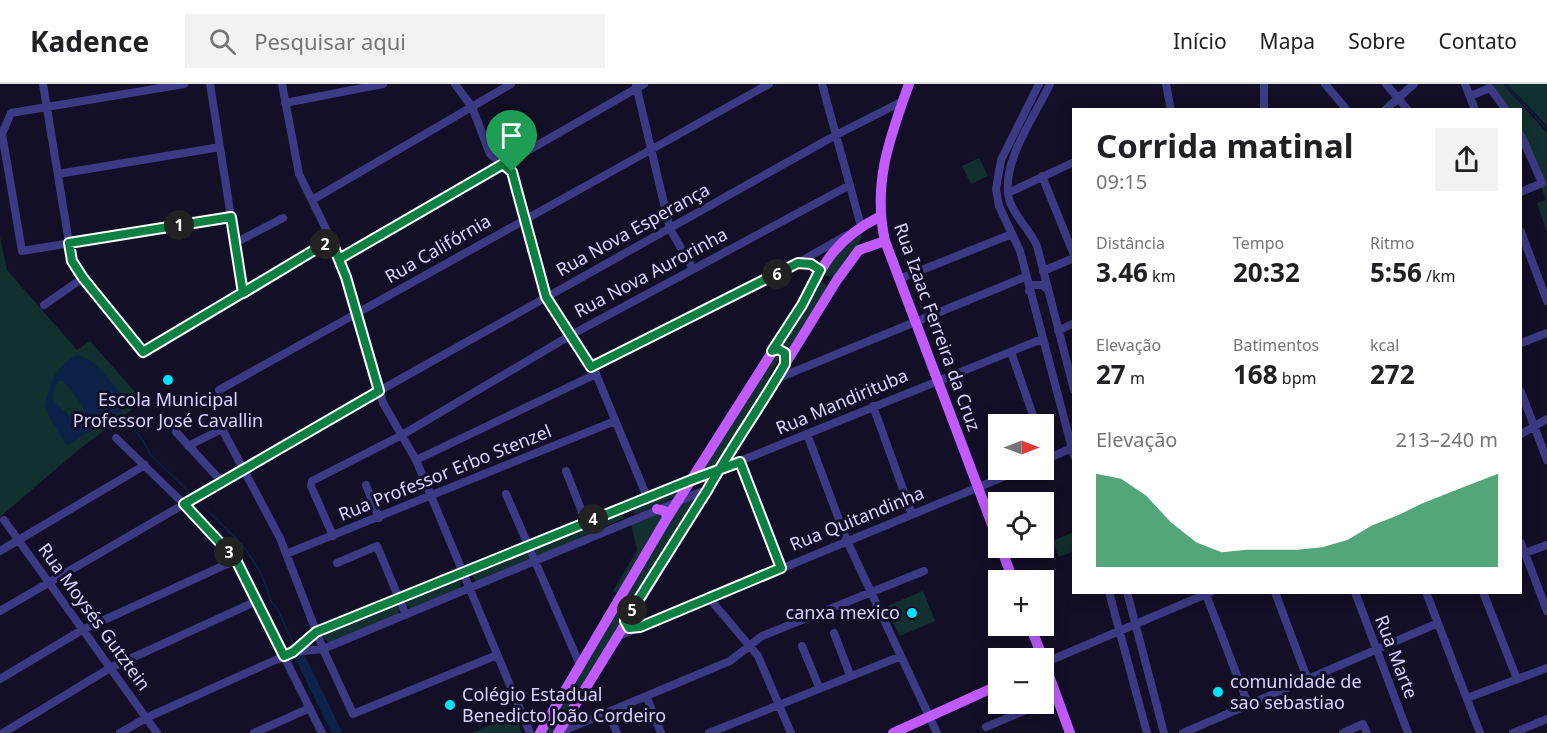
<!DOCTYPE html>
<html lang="pt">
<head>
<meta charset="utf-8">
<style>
	:root { --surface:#fff; --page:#f2f2f2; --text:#202124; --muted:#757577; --line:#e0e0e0; --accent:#0b8043 }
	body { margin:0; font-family:"Noto Sans",sans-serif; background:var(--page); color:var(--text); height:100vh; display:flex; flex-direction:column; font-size:22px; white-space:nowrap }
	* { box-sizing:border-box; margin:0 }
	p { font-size:20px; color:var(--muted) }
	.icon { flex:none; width:33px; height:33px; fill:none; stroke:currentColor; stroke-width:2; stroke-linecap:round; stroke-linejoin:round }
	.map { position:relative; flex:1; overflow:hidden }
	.panel { position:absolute; left:1072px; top:24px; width:450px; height:486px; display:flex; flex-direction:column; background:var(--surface); border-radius:0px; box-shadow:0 3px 15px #0003 }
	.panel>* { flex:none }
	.needle { width:39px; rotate:90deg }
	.controls { position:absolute; left:988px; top:330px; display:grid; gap:12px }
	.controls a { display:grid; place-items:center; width:66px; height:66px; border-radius:0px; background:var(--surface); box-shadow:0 3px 15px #0003; font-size:30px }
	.pin { position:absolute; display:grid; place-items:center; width:51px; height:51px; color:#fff; margin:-62px -26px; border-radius:50% 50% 50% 0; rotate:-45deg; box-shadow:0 0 6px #0007 }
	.pin .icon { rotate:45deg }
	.km { position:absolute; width:30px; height:30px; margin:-15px; border-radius:50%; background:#222; color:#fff; font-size:16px; line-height:30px; text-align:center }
	.round { display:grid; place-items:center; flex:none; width:63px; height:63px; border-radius:0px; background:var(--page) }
	.head { display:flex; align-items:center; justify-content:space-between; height:102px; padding:0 24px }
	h1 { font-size:33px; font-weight:700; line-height:45px }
	.metrics { display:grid; grid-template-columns:repeat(3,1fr); gap:9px; height:102px; padding:6px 24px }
	.metrics div { display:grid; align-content:center }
	.metrics b { font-size:26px; font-weight:700 }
	.metrics small { font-size:16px; font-weight:400 }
	.metrics p { font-size:16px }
	.chart { height:168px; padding:12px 24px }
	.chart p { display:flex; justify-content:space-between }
	.chart svg { width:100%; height:108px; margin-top:6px; fill:var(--accent); opacity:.7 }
	header { display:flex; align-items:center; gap:36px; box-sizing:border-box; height:84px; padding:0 30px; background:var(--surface); border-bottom:2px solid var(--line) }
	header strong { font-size:28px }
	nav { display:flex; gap:33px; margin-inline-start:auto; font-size:21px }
	.search { width:420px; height:54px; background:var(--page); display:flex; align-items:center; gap:15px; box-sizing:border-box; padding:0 21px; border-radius:0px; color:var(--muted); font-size:22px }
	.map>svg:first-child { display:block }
	.green { fill:#12302f }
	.water { fill:#0c2248; fill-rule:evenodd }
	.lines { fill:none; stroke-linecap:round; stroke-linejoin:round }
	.stream { stroke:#0c2248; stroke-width:1.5 }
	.river { stroke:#0c2248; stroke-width:10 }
	.minor { stroke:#3d3a85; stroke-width:8 }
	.major { stroke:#c25bff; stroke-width:10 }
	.route-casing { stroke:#fff; stroke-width:12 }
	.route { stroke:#0b8043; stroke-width:8 }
	.poi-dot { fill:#00e5ff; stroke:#130f26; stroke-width:2 }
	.labels { text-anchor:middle; stroke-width:6; stroke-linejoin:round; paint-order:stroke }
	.street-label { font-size:18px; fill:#d9d4ff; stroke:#130f26 }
	.poi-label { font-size:18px; fill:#d9d4ff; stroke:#130f26; text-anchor:start }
</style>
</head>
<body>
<header>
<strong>Kadence</strong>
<div class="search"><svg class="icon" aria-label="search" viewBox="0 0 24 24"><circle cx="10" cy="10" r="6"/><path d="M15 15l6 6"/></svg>Pesquisar aqui</div>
<nav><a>Início</a><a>Mapa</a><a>Sobre</a><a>Contato</a></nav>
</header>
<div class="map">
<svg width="1547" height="649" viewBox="0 0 1547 649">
	<rect width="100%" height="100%" fill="#130f26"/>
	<!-- green -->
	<path class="green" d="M1484,0H1503L1547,49V149L1537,119L1546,116L1521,47V26L1508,25Z
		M1507,0H1547V42Z
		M979,74L988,92L971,100L962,82Z
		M861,149L862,154L836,192H827L824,188L836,169Z
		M0,153L7,186L77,266L90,257L143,317L76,368L0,433Z
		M817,196L829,202L788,268L780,261Z
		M779,267L781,272L769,291L770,295L714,382L700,388L776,268Z
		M681,403L675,413L636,430L633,428L634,425Z
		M696,412L554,649H544L682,417Z
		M622,428L624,434L539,472L536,469L535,462Z
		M657,429L663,431L617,509L613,507L637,466L631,440Z
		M1074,448V467L1059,473L1052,457Z
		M523,466L527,468L529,475L476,498L471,488Z
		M457,493L462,504L412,525L406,521L407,514Z
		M923,507L935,537L900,552L885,523Z
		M393,520L399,524L398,531L330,559L324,555V549Z
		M515,631L522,649H472L512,632Z"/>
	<!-- water -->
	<path class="water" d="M75,272C95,270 108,297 122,311C131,333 99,343 84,351C78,354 73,359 66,361L45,325C49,301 53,285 75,272ZM58,297H63C72,308 87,323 86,337L76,339C69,327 56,325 52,311Z"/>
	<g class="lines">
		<!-- stream -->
		<path class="stream" d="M1505,0L1547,45
			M120,330L142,355L151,371L191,410
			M197,417L242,460L261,489L272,519L277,524L294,561"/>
		<!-- river -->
		<path class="river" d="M300,573L337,649"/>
		<!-- minor -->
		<path class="minor" d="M43,0L72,177L143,268L331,156
			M184,0L11,29L2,50L22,167L231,133
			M210,0L243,209
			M282,0L299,90L327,147L346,193L383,319L416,376L530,649
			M455,0L472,23L490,70L512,89L547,213L596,290L647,413
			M822,0L861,142
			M1039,0L1001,76L996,105L999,122L1020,167L1074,372
			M1050,0C1035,32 998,82 1010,118C1016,134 1030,146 1037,162L1074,306
			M1166,0L1171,26
			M1264,0V26
			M1325,0L1347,26
			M1386,0L1408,26
			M1465,0L1475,26
			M636,1L670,145L693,185
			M1470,12L1490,4L1506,26
			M285,19L383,0
			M1385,26L1414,0
			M1521,51L1542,99L1521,108
			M58,90L220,63
			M1042,92L1074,171
			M1008,109L1074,78
			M312,116L511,0
			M1521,148L1547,217
			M235,159L283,134
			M339,175L644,0
			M799,179L811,180L820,186
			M1043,187L1074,174
			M899,195L1012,150
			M1029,207L1032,201H1042L1048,206
			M44,221L83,194
			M1058,247L1074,239
			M1521,259L1547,249
			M1011,268L1036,340
			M591,283L798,179L847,151
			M776,295L1025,193
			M219,306L769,0
			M1521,308L1547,376
			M873,322L912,430
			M176,348L222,398
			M807,350L847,457L937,649
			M1521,350L1547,335
			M116,354L184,420L236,476L322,649
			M188,362L222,345L280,454L323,565L353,630L497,571
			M1044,363L1048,374
			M416,376L596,290
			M1044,376L1072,364
			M740,378L781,484
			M566,387L586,438
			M366,401L379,434
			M506,410L580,581
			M4,436L157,649
			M333,452L311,402L312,397L402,351L571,251L850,101
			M1521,459L1547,527
			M0,467L145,381
			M286,470L615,337
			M1522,470L1547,461
			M337,479L377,462L406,531
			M1109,508L1147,649
			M1127,508L1164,649
			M1205,508L1248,620
			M1275,508L1307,594
			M1355,508L1408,649
			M1426,508L1480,649
			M1483,508L1517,595
			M709,514L758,572L791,649
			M0,527L379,307L836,51L903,17
			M834,549L850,591
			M616,553L1020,386
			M802,562L819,603
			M293,568L317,548L1042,255
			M1044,579L1211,508
			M0,595L82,546L236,476
			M647,614L661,649
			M1467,614L1547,584
			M614,642L617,649
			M986,643L1057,613
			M3,649L110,584L257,517
			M120,649L146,634L293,568L323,565L708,405
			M254,649L310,624
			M558,649L730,577L762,552L924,487
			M709,649L899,573
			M1183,649L1438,539
			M1343,649L1363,640L1367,649
			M1513,649L1547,635"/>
		<!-- major -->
		<path class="major" d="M909,0C890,53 872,100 885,157L999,459
			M657,425L665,427L667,434
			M1001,464L1013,496
			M1030,542L1043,574
			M1044,578L1070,649
			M540,649L667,434L802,221C823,179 837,154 879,133
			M558,649L837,196L859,166L885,157
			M893,649L999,601"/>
	</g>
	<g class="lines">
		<defs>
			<path id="route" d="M512,88L503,80L339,175L331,156L243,209L231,133L69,159L72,177L83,194L143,268C205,231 268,194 331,156L346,193L379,307L184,420L236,476L284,572L293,568L316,548L691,396L740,378L781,484L640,543L629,544L625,537L708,405C732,362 761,322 785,280V269L778,265L772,267L802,221L820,186L811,180L798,179L591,283L546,213L512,88"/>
		</defs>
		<!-- route casing -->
		<use href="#route" class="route-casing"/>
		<!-- route -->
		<use href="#route" class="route"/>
	</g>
	<!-- markers -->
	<g class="poi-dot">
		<circle cx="168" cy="296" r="6"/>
		<circle cx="912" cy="529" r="6"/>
		<circle cx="1218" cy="608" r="6"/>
		<circle cx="450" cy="621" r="6"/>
	</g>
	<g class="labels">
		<!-- street labels -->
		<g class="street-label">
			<text transform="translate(633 146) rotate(-29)" y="6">Rua Nova Esperança</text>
			<text transform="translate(438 165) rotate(-30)" y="6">Rua Califórnia</text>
			<text transform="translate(651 189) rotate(-28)" y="6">Rua Nova Aurorinha</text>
			<text transform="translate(937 243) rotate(70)" y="6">Rua Izaac Ferreira da Cruz</text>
			<text transform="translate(842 318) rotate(-23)" y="6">Rua Mandirituba</text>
			<text transform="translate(445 389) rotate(-22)" y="6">Rua Professor Erbo Stenzel</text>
			<text transform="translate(857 435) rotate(-22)" y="6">Rua Quitandinha</text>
			<text transform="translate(94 533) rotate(54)" y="6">Rua Moysés Gutztein</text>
			<text transform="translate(1396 573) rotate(69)" y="6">Rua Marte</text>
		</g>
		<!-- poi labels -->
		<g class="poi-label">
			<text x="168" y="322" text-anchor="middle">Escola Municipal<tspan x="168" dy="21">Professor José Cavallin</tspan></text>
			<text x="900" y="535" text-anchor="end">canxa mexico</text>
			<text x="1230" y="604">comunidade de<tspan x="1230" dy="21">sao sebastiao</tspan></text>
			<text x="462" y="617">Colégio Estadual<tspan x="462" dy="21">Benedicto João Cordeiro</tspan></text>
		</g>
	</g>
</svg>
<div class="controls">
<a><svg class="needle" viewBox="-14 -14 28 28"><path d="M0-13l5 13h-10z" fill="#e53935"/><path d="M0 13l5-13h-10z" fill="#757577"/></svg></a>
<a><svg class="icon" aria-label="locate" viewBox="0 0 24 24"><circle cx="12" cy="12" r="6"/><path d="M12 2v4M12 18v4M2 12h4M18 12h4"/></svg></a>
<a>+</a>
<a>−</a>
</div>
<div class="pin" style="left:512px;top:88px;background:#1e9e55"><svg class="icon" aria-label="arrive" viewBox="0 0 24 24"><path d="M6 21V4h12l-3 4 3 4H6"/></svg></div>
<b class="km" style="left:179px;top:141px">1</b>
<b class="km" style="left:325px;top:160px">2</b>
<b class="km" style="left:229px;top:468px">3</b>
<b class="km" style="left:593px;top:435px">4</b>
<b class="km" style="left:632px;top:526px">5</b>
<b class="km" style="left:777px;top:190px">6</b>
<section class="panel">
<div class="head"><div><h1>Corrida matinal</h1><p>09:15</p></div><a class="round"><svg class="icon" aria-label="share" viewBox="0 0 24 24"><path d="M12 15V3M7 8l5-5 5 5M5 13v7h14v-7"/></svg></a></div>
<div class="metrics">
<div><p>Distância</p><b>3.46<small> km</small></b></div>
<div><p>Tempo</p><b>20:32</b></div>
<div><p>Ritmo</p><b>5:56<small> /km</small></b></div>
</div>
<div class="metrics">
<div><p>Elevação</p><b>27<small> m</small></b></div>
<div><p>Batimentos</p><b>168<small> bpm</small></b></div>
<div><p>kcal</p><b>272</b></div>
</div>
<div class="chart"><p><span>Elevação</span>213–240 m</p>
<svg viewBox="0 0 160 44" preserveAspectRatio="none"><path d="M0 44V6L10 8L20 15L30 26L40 34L50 38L60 37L70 37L80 37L90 36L100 33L110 27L120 23L130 18L140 14L150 10L160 6V44z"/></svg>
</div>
</section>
</div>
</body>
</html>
